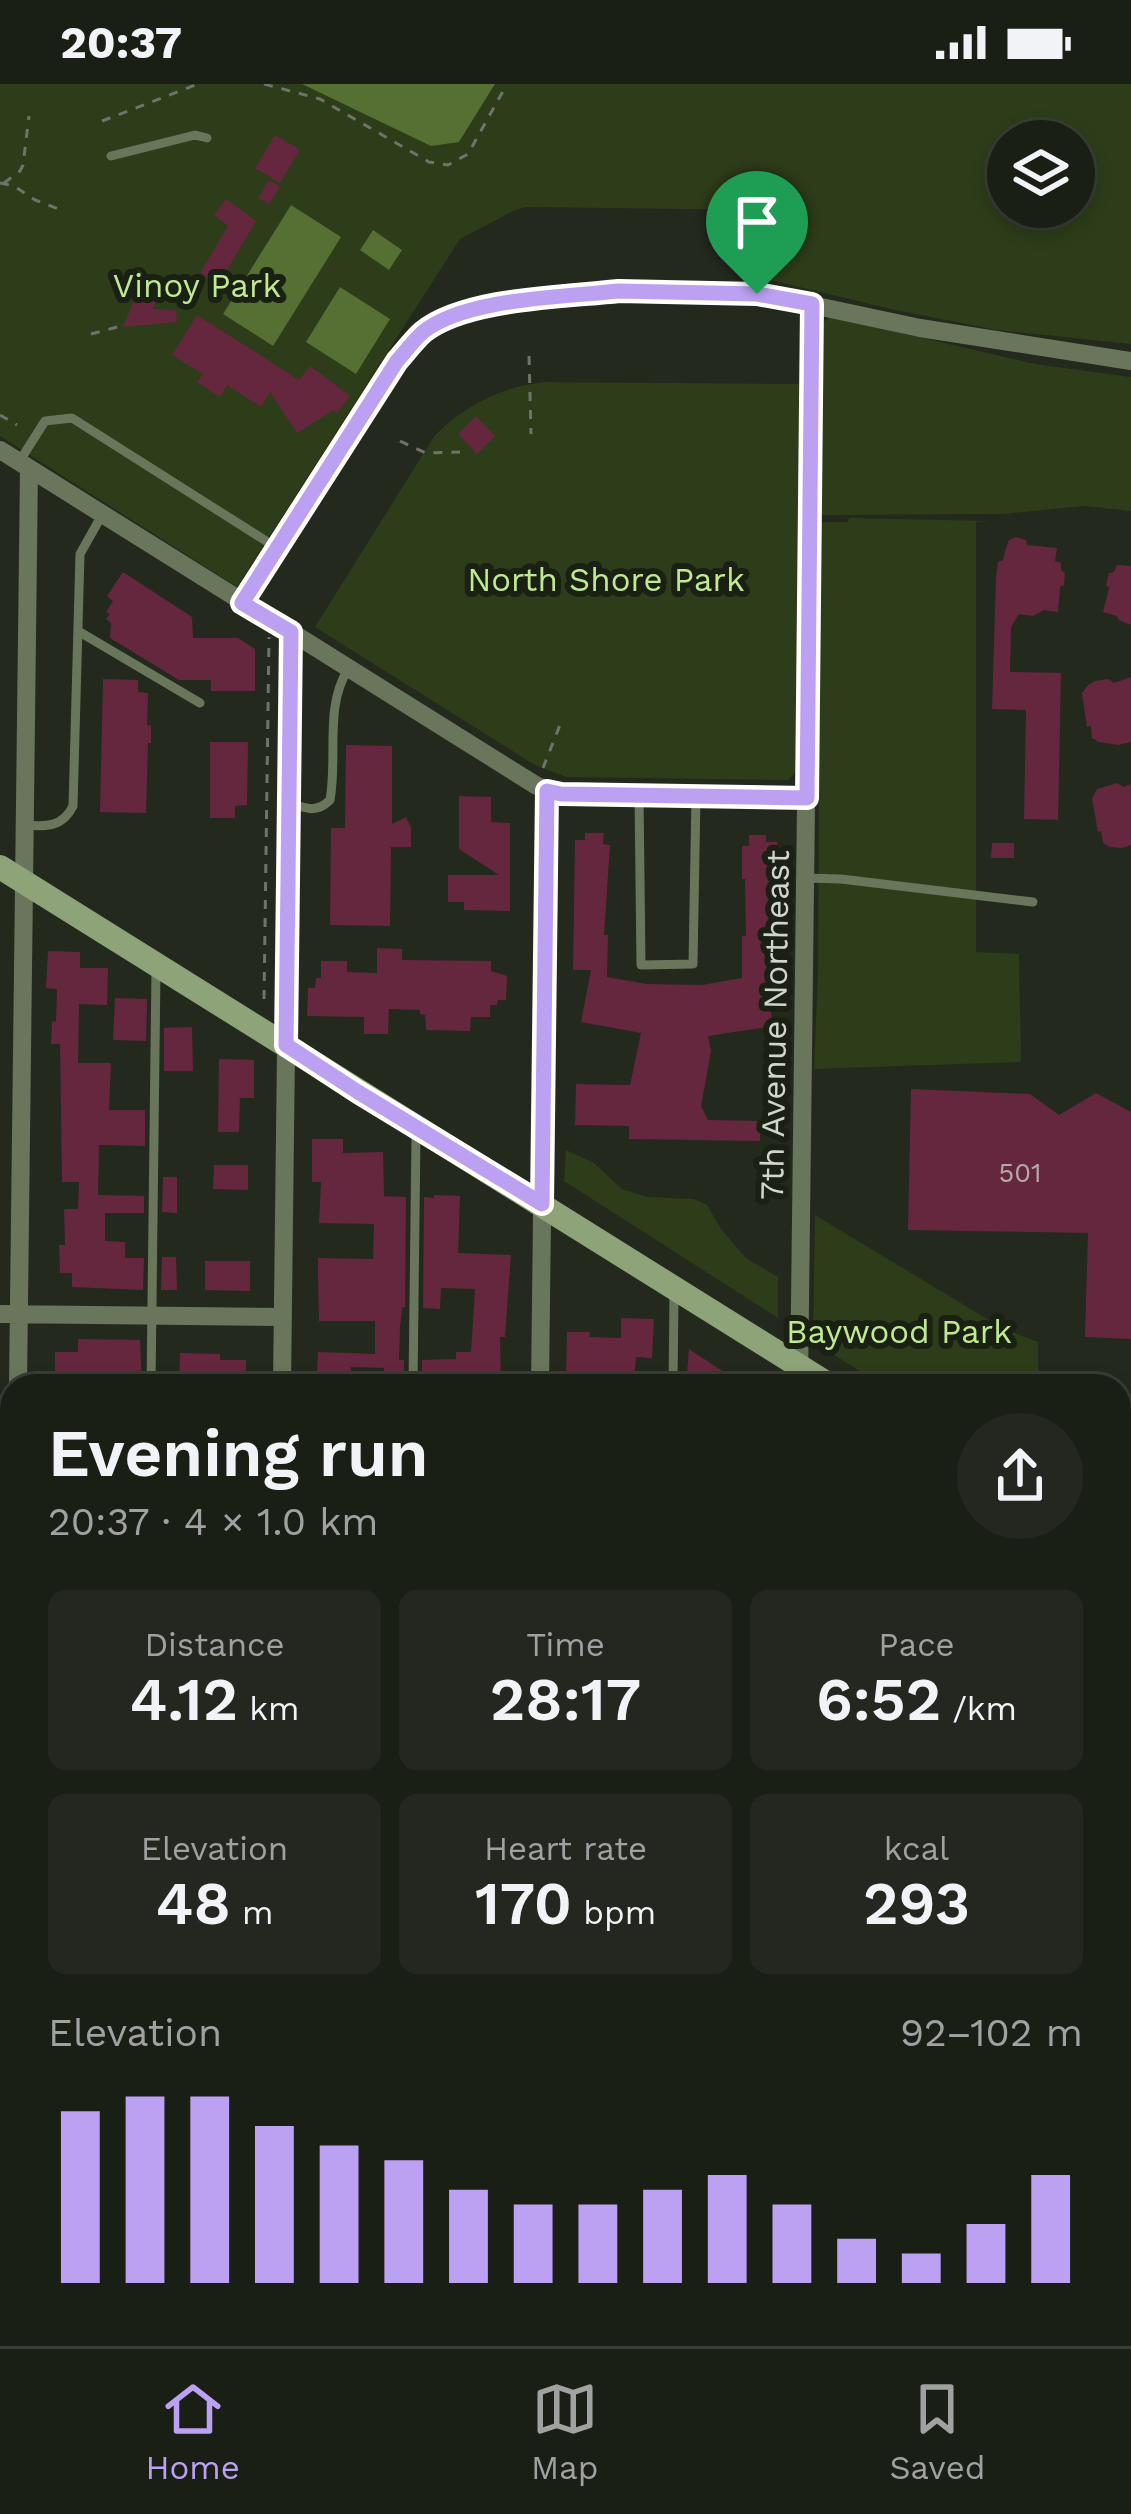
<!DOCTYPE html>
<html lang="en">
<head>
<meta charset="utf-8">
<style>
	:root { --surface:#1a1f16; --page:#23271f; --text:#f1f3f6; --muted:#9fa2a1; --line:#383d35; --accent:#bca0f2 }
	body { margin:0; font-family:"Work Sans",sans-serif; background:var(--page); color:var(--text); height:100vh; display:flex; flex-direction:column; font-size:45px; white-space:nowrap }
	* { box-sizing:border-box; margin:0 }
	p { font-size:39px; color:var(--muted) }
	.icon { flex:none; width:66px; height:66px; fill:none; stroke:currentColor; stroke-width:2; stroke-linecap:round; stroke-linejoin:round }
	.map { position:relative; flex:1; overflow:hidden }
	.details { position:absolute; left:0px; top:1290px; width:1131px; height:972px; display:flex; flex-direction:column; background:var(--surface); border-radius:36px 36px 0 0; box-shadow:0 6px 18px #0003,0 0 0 3px var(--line) }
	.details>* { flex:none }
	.tools { position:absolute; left:987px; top:36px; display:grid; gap:24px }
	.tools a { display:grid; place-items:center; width:108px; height:108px; border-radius:50%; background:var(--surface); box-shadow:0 6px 18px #0003,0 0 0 3px var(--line); font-size:60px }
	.pin { position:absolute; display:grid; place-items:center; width:102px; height:102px; color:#fff; margin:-123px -51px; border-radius:50% 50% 50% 0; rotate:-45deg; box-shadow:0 0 12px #0007 }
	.pin .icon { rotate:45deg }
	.round { display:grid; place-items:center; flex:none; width:126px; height:126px; border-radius:63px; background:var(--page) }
	.headline { display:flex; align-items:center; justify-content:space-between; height:204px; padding:0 48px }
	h1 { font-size:66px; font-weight:600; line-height:90px }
	.metrics { display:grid; grid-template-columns:repeat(3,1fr); gap:18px; height:204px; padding:12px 48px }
	.metrics div { display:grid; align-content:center; border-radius:18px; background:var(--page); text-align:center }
	.metrics b { font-size:60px; font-weight:600 }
	.metrics small { font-size:33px; font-weight:400 }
	.metrics p { font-size:33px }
	.chart { height:336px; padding:24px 48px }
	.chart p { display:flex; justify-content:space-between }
	.chart svg { width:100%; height:216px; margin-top:12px; stroke:var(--accent); stroke-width:6 }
	.status { display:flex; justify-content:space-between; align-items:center; height:84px; padding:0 60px; background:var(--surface); direction:ltr }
	.status svg { height:33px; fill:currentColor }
	.menu { display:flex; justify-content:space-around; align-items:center; height:168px; border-top:3px solid var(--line); background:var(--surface); font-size:33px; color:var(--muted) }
	.menu a { display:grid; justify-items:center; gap:6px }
	.menu .active { color:var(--accent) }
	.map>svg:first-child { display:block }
	.green { fill:#2d3c19; fill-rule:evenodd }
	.water { fill:#557032 }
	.building { fill:#65273d }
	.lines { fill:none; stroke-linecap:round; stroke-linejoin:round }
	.path { stroke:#6f746a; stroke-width:3; stroke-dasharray:9 9; stroke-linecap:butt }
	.lane { stroke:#69765c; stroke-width:9 }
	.street { stroke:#69765c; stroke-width:18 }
	.secondary { stroke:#8fa379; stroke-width:24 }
	.route-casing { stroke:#fff; stroke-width:24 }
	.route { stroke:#bca0f2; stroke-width:15 }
	.labels { text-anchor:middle; stroke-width:12; stroke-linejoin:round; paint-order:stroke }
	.number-label { font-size:27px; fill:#b6aaa9 }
	.park-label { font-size:33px; fill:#c0e990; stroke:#1a2014 }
	.street-label { font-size:33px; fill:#d1d5cd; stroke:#1a2014 }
</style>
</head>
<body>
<div class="status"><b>20:37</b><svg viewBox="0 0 49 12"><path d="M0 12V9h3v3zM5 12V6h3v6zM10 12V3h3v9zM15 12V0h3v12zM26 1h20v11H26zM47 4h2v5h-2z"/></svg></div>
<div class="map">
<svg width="1131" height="2262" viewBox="0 0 1131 2262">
	<rect width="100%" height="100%" fill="#23291d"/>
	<!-- green -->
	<path class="green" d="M0,0H302L459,58L495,0H1131V260L997,246L895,226L770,196V126L527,123L515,126L460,155L237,503L0,352ZM1008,57H1074V123H1008Z
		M832,233L1035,280L1131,293V427L1084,422L1003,430L819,431L820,239Z
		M543,298L801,300L799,685L788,696L566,693L533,680L315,543L435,351C467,320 500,304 543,298Z
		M849,434L991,437L976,438V868L1019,870L1021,978L814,985L818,889L820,438H848Z
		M566,1066L594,1079L622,1105L647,1113L694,1115L707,1121L721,1145L746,1174L778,1193V1234L564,1097Z
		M815,1131L1002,1244L1038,1258V1302H884L813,1258Z"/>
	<!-- water -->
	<path class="water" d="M302,0H495L459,58L431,62Z
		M291,121L341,153L273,262L223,230Z
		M373,146L402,166L389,186L360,166Z
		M340,203L390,235L356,290L306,258Z"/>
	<!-- building -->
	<path class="building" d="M275,51L300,66L280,99L255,84Z
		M269,96L280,103L269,120L258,114Z
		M226,115L256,137L218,201L200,189L228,142L214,131Z
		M138,206L158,211L153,225L176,226L177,238L123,243Z
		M197,231L299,296L310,282L350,312L337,329L333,326L297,349L270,308L261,323L227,301L220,313L197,298L203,290L172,271Z
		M476,332L495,352L477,370L458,350Z
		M1016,453L1026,456L1027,461L1057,464L1055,477L1061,479V486L1065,489L1064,501L1060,503L1058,528L1044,526L1033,532L1019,530L1011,543L1010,588L1061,589L1058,736L1024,735L1026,626L992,625L996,493L998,478L1003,476L1006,464L1009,456Z
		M1117,481L1131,482V541L1119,536L1117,532L1103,528L1109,504L1106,501L1109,489L1114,488Z
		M123,488L192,533L193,554H238L255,565V607H211V596H179L110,554L111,539L106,535L110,530L106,528L113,517L107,512Z
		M1131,593V658L1118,661L1099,658L1092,654L1091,642L1087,643L1082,609L1088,601L1095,597L1108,595L1114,599Z
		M103,595L138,596V608L148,609L147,641L151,642V659H148L146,729L100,728Z
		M210,658H248L247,721L235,722V734H210Z
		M346,661L392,662V740L406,733L411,744V763H391L390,842L330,841L331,744H345Z
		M1117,699L1123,703L1131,700V761L1122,764L1110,763L1103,759L1101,747L1098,748L1092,715L1097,705Z
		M459,712L491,713V738L510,739V827L464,826V818H448V791H499L459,765Z
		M585,749H604L603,760L610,761L604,851H608L607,893L647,900L702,901L742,894V852H746L745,795H742V762H749V751H766V758H777L776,889H765L773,942L708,952L711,967L701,1022L708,1036L760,1037V1057L629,1055V1042L575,1041L576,1000L630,1001L641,949L581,938L591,886H573L575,756H585Z
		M992,759H1014V774H991Z
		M377,864L402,865V876L491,877V887L507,892L506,916H498L497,921H490V933H471L470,947L426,946L425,931L420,930V926L389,925L388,950H364V933L307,932L308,904H315L316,894H321V877H347V888L377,889Z
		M48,867L80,868V884H108L107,921L79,920L78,979H111L109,1026H145V1062L99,1061L98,1111L144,1112V1129H105V1157L125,1158V1174H144L143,1206L72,1203V1189H60L59,1161H65L64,1125H78L79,1098H62L60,960H51L52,937L56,938L57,905L46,904Z
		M115,914L147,915L146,957L113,956Z
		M192,943L193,987H164V944Z
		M219,975L254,976V1014H240L239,1048H218Z
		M911,1005L1030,1010L1059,1031L1096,1009L1131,1028V1255L1085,1253L1088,1149L908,1146Z
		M312,1055H343V1069L383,1068L384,1112L406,1113L405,1224L402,1223L400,1245L399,1276H404V1301L384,1300V1284L351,1283L350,1297L327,1296V1289H317L318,1268L375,1270V1237H319L318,1193V1174L373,1175L374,1140L319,1139L321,1098H312Z
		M214,1081H248V1106L213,1105Z
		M163,1093H177V1129L162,1128Z
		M434,1111L460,1112L458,1169L511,1171L505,1253H500L501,1301L422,1302V1276L456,1275V1268H471L475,1205L441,1204L440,1225L423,1224L424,1113L434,1114Z
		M162,1173H176L177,1206H161Z
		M205,1177H250V1207L205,1206Z
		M621,1234L654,1235L652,1274L636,1273L634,1294L566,1292L567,1248H590L589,1253L621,1254Z
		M78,1255L140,1256L142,1298L55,1294V1268H78Z
		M689,1265L745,1302H686Z
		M180,1269L220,1270V1276H246V1301L179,1299Z"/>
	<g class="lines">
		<!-- path -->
		<path class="path" d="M264,0L320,15L429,78L448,81L468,70L507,0
			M102,37L198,0
			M0,99L14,102L35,116L61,126
			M4,99L20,87L23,81L29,32
			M91,250L121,242
			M529,272L531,350
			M0,331L17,341
			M400,357L426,369L460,368
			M543,684L562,636
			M264,915L269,553"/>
		<!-- lane -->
		<path class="lane" d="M111,72L195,51L207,54
			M19,378L45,337L72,334L277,464
			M243,517L397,277L424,247L459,230L506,219L619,207L757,210L812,221
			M78,547L200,619
			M639,712L641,881L693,880L696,712
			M290,719C307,725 317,729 330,716C338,672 324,624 348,585
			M25,741C46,743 63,743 73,722L80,470L102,431
			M805,794L841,795L1033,818
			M151,1302L156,885
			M413,1302L416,1050
			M673,1302L674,1211
			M140,2262V2250
			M401,2262V2250
			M661,2262L662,2250
			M922,2262L923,2250"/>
		<!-- street -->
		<path class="street" d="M0,366L537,702L561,710L807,714
			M0,1230L283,1233
			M18,1302L29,385
			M282,1302L291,548
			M540,1302L547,707
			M799,1302L812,221L920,244L1131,277
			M0,1567H12
			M1119,1830L1131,1831
			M7,2262L12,1813
			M529,2262V2250
			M788,2262V2250
			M1051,2262L1052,2250"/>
		<!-- secondary -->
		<path class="secondary" d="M0,783L831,1302
			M1119,1480L1131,1487
			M0,1899H12
			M1119,2219H1131
			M271,2262V2250"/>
	</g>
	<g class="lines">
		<defs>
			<path id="route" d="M619,207L757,210L812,220L807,714L561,710L547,707L542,1120L358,1008L286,961L291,548L242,519L397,277C405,268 414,256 423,248C465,214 565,213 619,207Z"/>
		</defs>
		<!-- route casing -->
		<use href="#route" class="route-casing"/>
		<!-- route -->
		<use href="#route" class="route"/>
	</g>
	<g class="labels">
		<!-- number labels -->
		<g class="number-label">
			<text x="1020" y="1098">501</text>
		</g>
		<!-- park labels -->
		<g class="park-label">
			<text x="197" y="213">Vinoy Park</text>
			<text x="606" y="507">North Shore Park</text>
			<text x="899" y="1259">Baywood Park</text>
		</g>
		<!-- street labels -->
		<g class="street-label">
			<text transform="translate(774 941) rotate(-89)" y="12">7th Avenue Northeast</text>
		</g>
	</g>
</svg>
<div class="tools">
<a><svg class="icon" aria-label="layers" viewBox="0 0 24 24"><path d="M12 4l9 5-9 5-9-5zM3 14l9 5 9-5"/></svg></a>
</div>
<div class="pin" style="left:757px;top:210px;background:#1e9e55"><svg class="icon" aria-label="arrive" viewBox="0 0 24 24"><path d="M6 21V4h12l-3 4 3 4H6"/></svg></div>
<section class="details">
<div class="headline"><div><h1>Evening run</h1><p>20:37 · 4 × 1.0 km</p></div><a class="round"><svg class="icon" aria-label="share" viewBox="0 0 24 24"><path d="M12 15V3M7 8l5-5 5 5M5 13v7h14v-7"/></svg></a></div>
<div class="metrics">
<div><p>Distance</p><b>4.12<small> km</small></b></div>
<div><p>Time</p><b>28:17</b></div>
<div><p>Pace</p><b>6:52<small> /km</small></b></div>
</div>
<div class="metrics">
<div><p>Elevation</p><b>48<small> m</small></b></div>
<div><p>Heart rate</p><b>170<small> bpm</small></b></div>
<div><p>kcal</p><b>293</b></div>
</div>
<div class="chart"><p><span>Elevation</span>92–102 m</p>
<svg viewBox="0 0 160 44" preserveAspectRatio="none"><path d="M5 44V9M15 44V6M25 44V6M35 44V12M45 44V16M55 44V19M65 44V25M75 44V28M85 44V28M95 44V25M105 44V22M115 44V28M125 44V35M135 44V38M145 44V32M155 44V22"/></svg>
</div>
</section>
</div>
<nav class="menu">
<a class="active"><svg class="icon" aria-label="home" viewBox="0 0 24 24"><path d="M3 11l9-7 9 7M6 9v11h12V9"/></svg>Home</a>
<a><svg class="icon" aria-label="map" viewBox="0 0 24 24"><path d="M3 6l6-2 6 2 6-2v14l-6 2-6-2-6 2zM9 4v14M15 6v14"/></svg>Map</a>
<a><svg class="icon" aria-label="saved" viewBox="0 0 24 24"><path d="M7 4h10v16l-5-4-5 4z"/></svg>Saved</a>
</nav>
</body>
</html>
